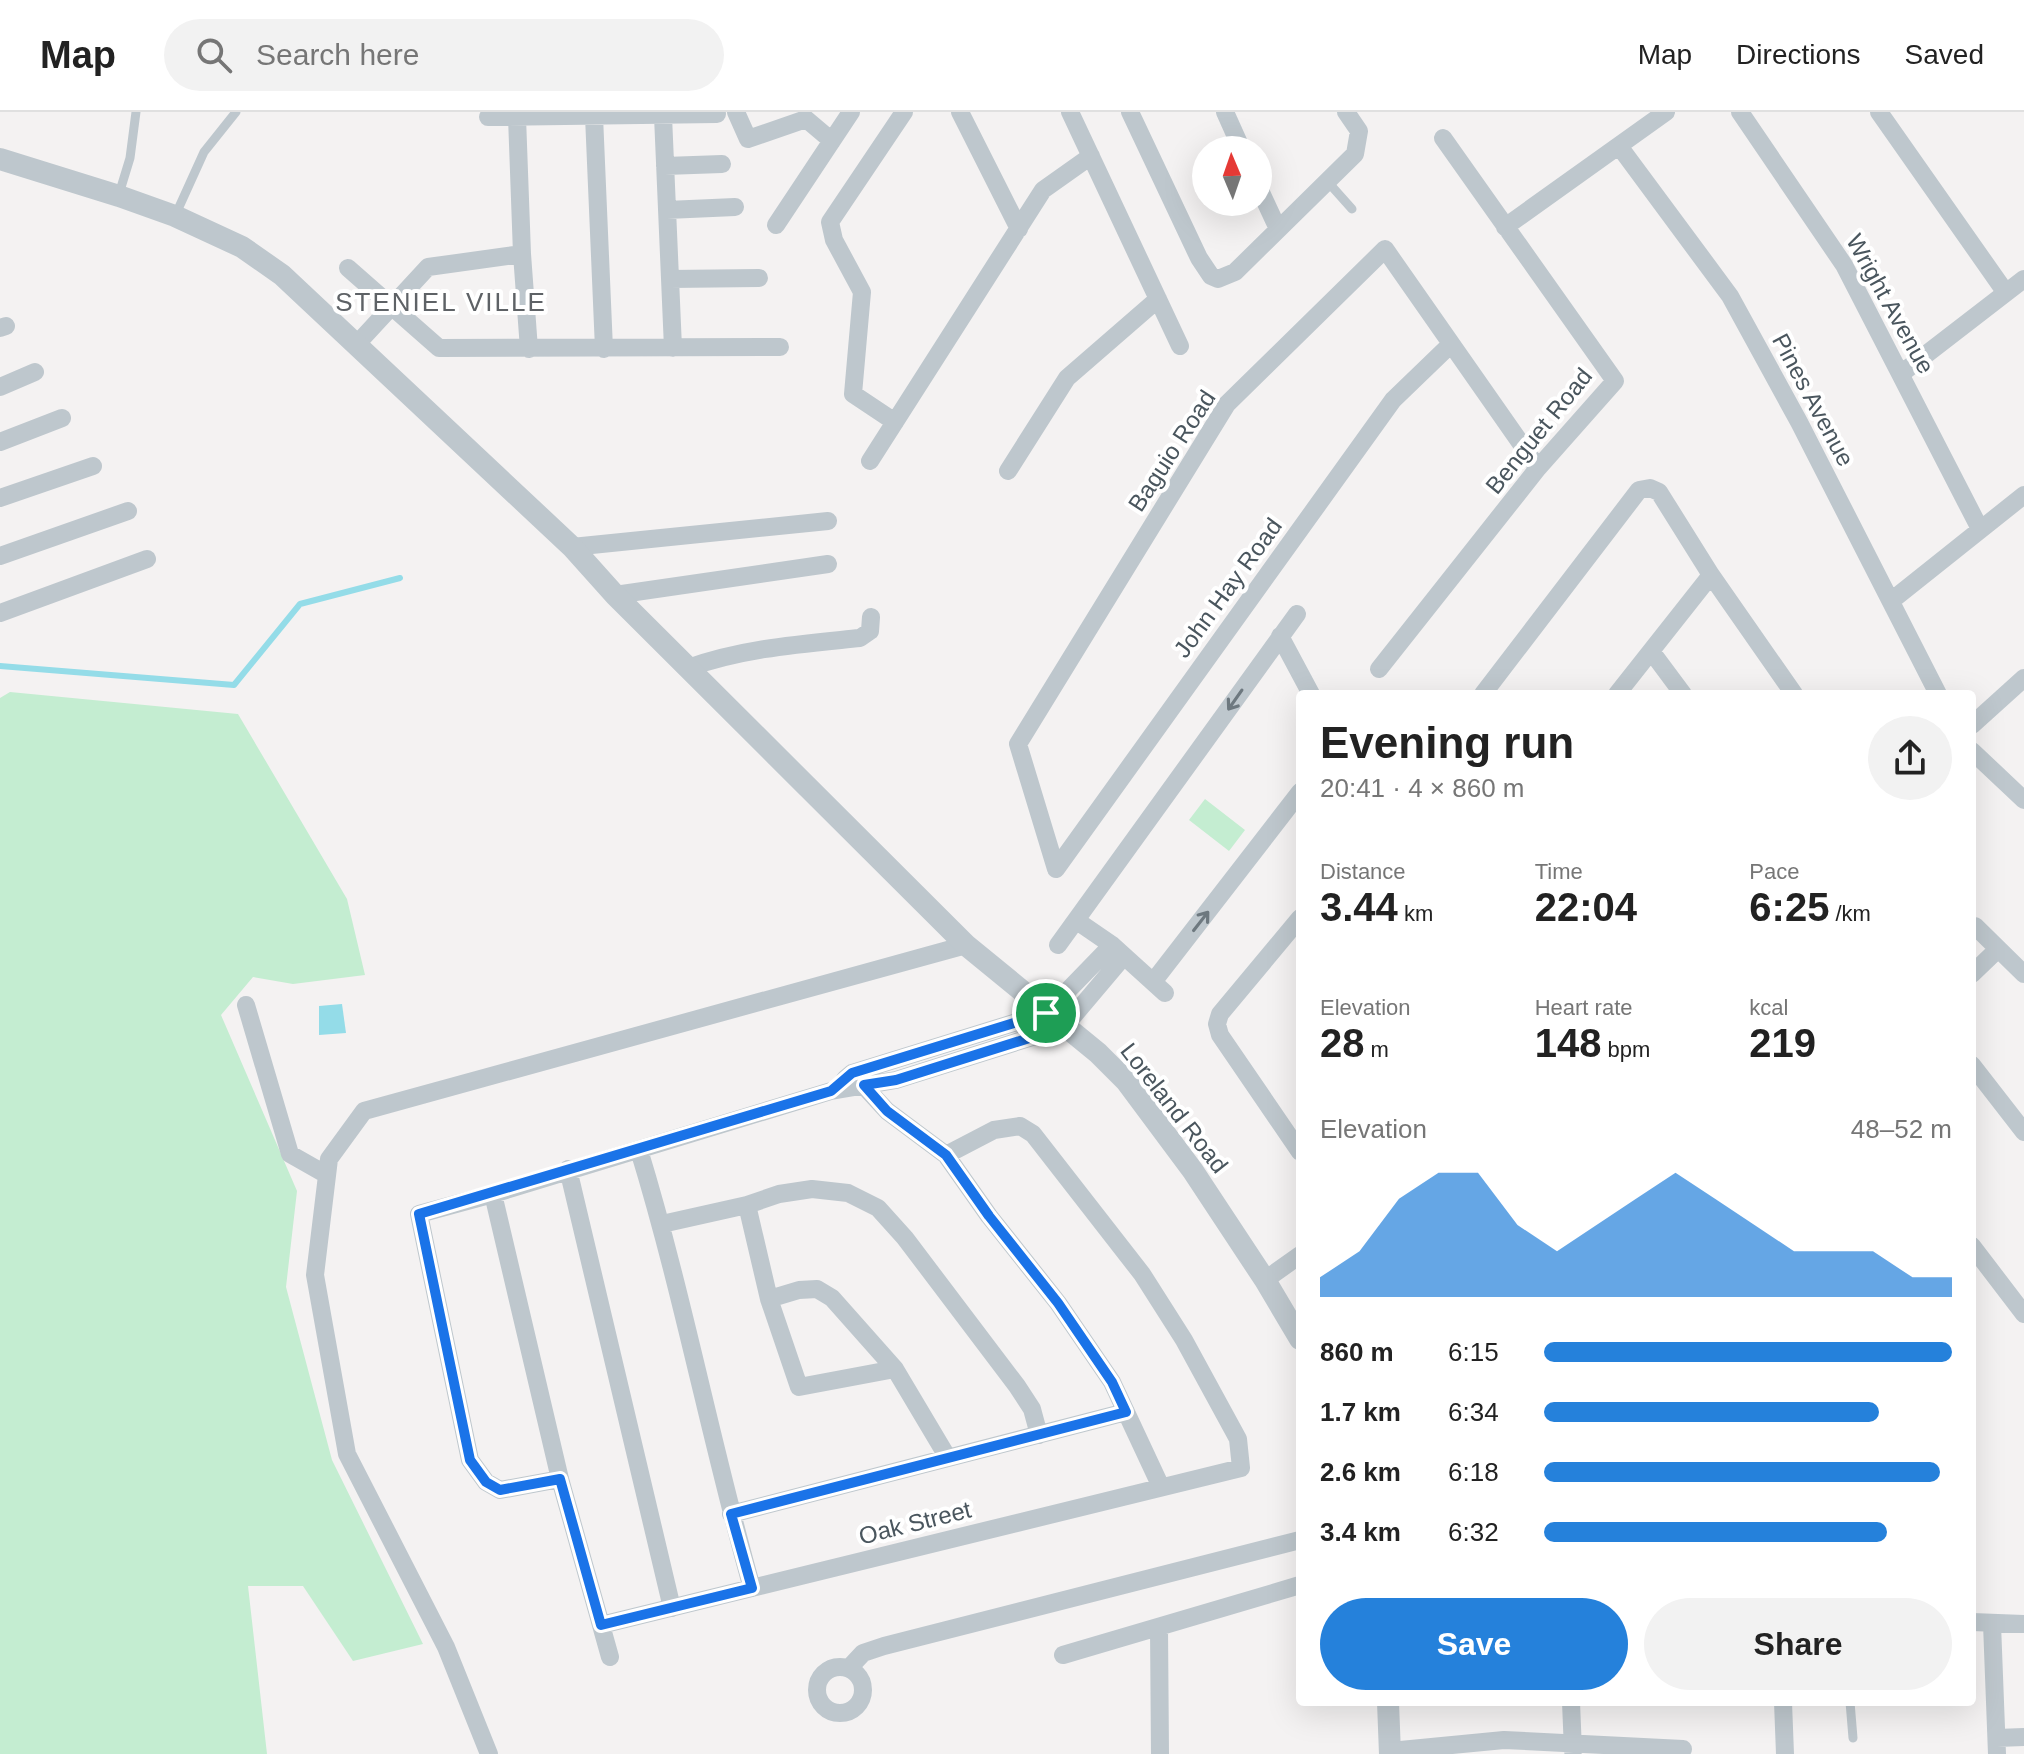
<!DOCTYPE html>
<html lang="en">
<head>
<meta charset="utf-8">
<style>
	:root { --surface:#fff; --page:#f2f2f2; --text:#222; --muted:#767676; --line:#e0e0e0; --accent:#2581db }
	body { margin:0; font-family:Arial,sans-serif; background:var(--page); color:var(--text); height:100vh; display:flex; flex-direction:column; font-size:30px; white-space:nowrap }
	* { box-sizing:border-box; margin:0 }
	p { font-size:26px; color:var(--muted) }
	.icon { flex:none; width:44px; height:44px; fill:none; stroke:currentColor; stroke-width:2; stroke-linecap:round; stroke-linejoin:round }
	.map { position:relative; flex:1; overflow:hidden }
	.panel { position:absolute; left:1296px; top:578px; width:680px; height:1016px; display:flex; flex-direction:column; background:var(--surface); border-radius:8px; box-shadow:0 8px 32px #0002 }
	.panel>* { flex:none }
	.needle { width:52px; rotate:358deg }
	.fabs { position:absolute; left:1192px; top:24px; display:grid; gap:16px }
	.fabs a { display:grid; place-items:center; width:80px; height:80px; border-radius:50%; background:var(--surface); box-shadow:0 8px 32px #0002; font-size:40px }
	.pin { position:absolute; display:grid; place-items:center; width:68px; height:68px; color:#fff; margin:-34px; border:4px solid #fff; border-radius:50%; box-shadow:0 2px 8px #0007 }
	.round { display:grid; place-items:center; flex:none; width:84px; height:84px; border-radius:42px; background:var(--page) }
	.headline { display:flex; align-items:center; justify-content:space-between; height:136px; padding:0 24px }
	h1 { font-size:44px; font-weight:700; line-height:60px }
	.metrics { display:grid; grid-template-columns:repeat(3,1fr); gap:12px; height:136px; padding:8px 24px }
	.metrics div { display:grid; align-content:center }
	.metrics b { font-size:40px; font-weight:700 }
	.metrics small { font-size:22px; font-weight:400 }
	.metrics p { font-size:22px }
	.chart { height:224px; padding:16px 24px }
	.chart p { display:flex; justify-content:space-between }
	.chart svg { width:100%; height:144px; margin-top:8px; fill:var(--accent); opacity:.7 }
	.action { display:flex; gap:16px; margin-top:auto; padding:16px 24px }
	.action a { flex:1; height:92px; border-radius:48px; background:var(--accent); color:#fff; font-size:32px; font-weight:700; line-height:92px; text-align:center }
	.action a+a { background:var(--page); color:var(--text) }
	ul { padding:0 24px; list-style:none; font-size:26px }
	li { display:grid; grid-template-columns:128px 96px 1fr; align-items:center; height:60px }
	li i { height:20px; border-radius:10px; background:var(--accent) }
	header { display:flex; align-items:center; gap:48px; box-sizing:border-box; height:112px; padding:0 40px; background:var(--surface); border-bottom:2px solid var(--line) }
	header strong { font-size:38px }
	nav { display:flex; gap:44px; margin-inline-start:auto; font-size:28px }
	.search { width:560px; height:72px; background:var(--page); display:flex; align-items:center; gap:20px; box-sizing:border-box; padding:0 28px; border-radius:44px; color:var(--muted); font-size:30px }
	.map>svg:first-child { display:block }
	.green { fill:#c4edd1 }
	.water { fill:#94dce8 }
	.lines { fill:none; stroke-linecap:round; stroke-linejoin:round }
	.stream { stroke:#94dce8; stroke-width:6 }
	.service { stroke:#bec7cd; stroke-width:9 }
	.minor { stroke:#bec7cd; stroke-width:18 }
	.tertiary { stroke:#bec7cd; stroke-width:22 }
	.oneway { stroke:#6d787f }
	.route-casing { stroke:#fff; stroke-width:16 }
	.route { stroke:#1a73e8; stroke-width:10 }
	.labels { text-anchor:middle; stroke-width:8; stroke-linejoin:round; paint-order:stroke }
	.street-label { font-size:24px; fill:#4a565e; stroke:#fff }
	.neighbourhood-label { font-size:26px; letter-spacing:2px; fill:#5e6266; stroke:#fff }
</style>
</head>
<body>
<header>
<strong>Map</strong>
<div class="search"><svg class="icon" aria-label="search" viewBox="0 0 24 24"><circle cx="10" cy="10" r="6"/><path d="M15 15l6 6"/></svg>Search here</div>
<nav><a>Map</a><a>Directions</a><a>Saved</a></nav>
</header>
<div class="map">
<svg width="2024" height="1642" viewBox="0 0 2024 1642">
	<rect width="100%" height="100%" fill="#f4f2f2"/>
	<!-- green -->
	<path class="green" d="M10,580L238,602L347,787L365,863L293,872L253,865L221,903L297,1079L286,1175L332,1348L423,1532L353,1549L303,1474H248L267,1642H0V586Z
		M1205,687L1245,718L1229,739L1189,708Z"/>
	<!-- water -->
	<path class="water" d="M342,892L346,921L319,923V894Z"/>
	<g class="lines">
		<!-- stream -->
		<path class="stream" d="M0,554L234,573L300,492L400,466"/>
		<!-- service -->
		<path class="service" d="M1327,69L1352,97
			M119,82L130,46L136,0
			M175,104L204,40L236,0
			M1850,1590L1853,1626"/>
		<!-- minor -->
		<path class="minor" d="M736,0L748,27L806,7L832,29
			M960,0L1019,117
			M1070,0L1180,234
			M1130,0L1199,146L1211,164L1218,167L1235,160L1355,42L1359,19L1346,0
			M1225,0L1242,38
			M1740,0L1844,153L1980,417
			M1879,0L2006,181
			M594,4L604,237
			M663,4L673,236
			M488,5L717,2
			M517,5L522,142L529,237
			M1619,34L1730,184L1799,310L1938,582
			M665,54L722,52
			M1258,74L1278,117
			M667,98L735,95
			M776,113L851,0
			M1505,115L1666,0
			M348,156L439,236L780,235
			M670,167L759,166
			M0,216L6,214
			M356,233L428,155L522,142
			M1902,261L2024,167
			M0,275L35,260
			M895,310L853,282L862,180L834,128L830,110L904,0
			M0,330L62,306
			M870,349L1043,78L1091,44
			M1008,359L1067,266L1158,187
			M0,386L93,354
			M572,435L828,409
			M0,444L128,399
			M615,483L828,452
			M1891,489L2024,383
			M0,501L147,447
			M1280,524L1311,582
			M1651,539L1683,582
			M688,556C744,536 802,532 860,526L870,519L871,505
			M1379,557L1538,356L1615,269L1443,26
			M1483,582L1639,378L1650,376L1659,380L1711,463L1794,582
			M1617,582L1711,463
			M1972,613L2024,566
			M1972,639L2024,688
			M1056,757L1018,632L1227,292L1385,137L1538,356
			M1056,757L1393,288L1450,233
			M1300,806L1220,902L1217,912L1220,923L1300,1040
			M1077,809L1112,833L1165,881
			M1975,814L2024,862
			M1058,833L1297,502
			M1972,862L1997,838
			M1153,870L1300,680
			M246,893L290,1042L327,1063
			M1972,953L2024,1020
			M852,961L887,999L946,1043L989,1104L1058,1191L1112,1270L1161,1375
			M845,967L852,961L1046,901L1112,833
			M639,1038C683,1182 711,1331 752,1476
			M568,1057L672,1496
			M493,1082L560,1367L610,1545
			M747,1093L769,1187L799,1275L895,1257
			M662,1112L747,1093L779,1082L812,1077L848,1081L878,1096L905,1126L1017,1274L1032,1297L1039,1323
			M1972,1134L2024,1202
			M1265,1168L1300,1143
			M769,1187L799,1178L817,1177L832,1186L895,1257L948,1346
			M560,1367L500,1378L486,1370L470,1348L419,1102L493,1082L831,979L896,968L1064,915L1124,844
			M731,1402L1126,1300
			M1972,1510L2024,1512
			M1992,1512L1997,1642
			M601,1513L1241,1356L1238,1327L1184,1228L1142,1162L1033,1022L1020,1014L994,1018L946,1043
			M1159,1516L1160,1642
			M1063,1543L1300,1473
			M817 1578a23 23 0 1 1 46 0a23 23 0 1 1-46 0Z
			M849,1556L863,1541L884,1534L1300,1428
			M1571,1590L1573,1639
			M1783,1590L1785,1642
			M1997,1626L2024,1625
			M1390,1639L1504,1628L1683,1637
			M489,1642L446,1535L347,1342L315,1163L329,1047L364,999L966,833"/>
		<!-- tertiary -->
		<path class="tertiary" d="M0,47L119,84L175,104L242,135L282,163L572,435L615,483L966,833L1098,941L1126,969L1193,1059L1265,1168L1300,1227
			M1388,1590L1390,1642"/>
	</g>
	<!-- one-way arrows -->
	<defs><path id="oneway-shaft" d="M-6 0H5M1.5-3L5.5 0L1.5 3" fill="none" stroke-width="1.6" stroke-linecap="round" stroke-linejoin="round" transform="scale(2)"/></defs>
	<g class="oneway">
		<use href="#oneway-shaft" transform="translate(1235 588) rotate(125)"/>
		<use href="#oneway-shaft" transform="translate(1201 809) rotate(-52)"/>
	</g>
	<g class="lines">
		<defs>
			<path id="route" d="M1046,901L1064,915L896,968L864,973L887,999L946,1043L989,1104L1058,1191L1112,1270L1126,1300L731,1402L752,1476L601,1513L560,1367L500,1378L486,1370L470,1348L419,1102L831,979L852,961Z"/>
		</defs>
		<!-- route casing -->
		<use href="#route" class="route-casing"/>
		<!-- route -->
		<use href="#route" class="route"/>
	</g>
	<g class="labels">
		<!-- street labels -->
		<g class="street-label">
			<text transform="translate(1890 192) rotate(61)" y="8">Wright Avenue</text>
			<text transform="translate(1813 288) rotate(62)" y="8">Pines Avenue</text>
			<text transform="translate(1539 319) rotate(-51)" y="8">Benguet Road</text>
			<text transform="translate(1172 339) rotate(-57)" y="8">Baguio Road</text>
			<text transform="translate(1228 476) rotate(-54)" y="8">John Hay Road</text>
			<text transform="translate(1174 996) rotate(52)" y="8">Loreland Road</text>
			<text transform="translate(915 1411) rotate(-14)" y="8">Oak Street</text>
		</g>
		<!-- neighbourhood labels -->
		<g class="neighbourhood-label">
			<text x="441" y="199">STENIEL VILLE</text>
		</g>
	</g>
</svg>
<div class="fabs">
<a><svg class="needle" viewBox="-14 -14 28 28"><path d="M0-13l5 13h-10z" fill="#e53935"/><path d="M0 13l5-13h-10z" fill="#767676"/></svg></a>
</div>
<div class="pin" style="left:1046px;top:901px;background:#1e9e55"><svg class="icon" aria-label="arrive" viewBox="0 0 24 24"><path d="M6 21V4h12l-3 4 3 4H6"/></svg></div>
<section class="panel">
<div class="headline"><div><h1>Evening run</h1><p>20:41 · 4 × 860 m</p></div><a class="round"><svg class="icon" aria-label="share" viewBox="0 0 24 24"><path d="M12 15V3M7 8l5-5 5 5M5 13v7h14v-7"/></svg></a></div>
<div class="metrics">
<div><p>Distance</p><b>3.44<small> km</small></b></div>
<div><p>Time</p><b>22:04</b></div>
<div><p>Pace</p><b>6:25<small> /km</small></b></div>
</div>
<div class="metrics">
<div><p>Elevation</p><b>28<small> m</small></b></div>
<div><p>Heart rate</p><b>148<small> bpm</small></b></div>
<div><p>kcal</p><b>219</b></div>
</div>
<div class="chart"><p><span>Elevation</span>48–52 m</p>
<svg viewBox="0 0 160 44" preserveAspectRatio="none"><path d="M0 44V38L10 30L20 14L30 6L40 6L50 22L60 30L70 22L80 14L90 6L100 14L110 22L120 30L130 30L140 30L150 38L160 38V44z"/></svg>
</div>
<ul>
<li><b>860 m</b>6:15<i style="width:100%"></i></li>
<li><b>1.7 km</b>6:34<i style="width:82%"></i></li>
<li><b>2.6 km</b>6:18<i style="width:97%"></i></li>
<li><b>3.4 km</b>6:32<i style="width:84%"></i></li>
</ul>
<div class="action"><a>Save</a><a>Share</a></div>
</section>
</div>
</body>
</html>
